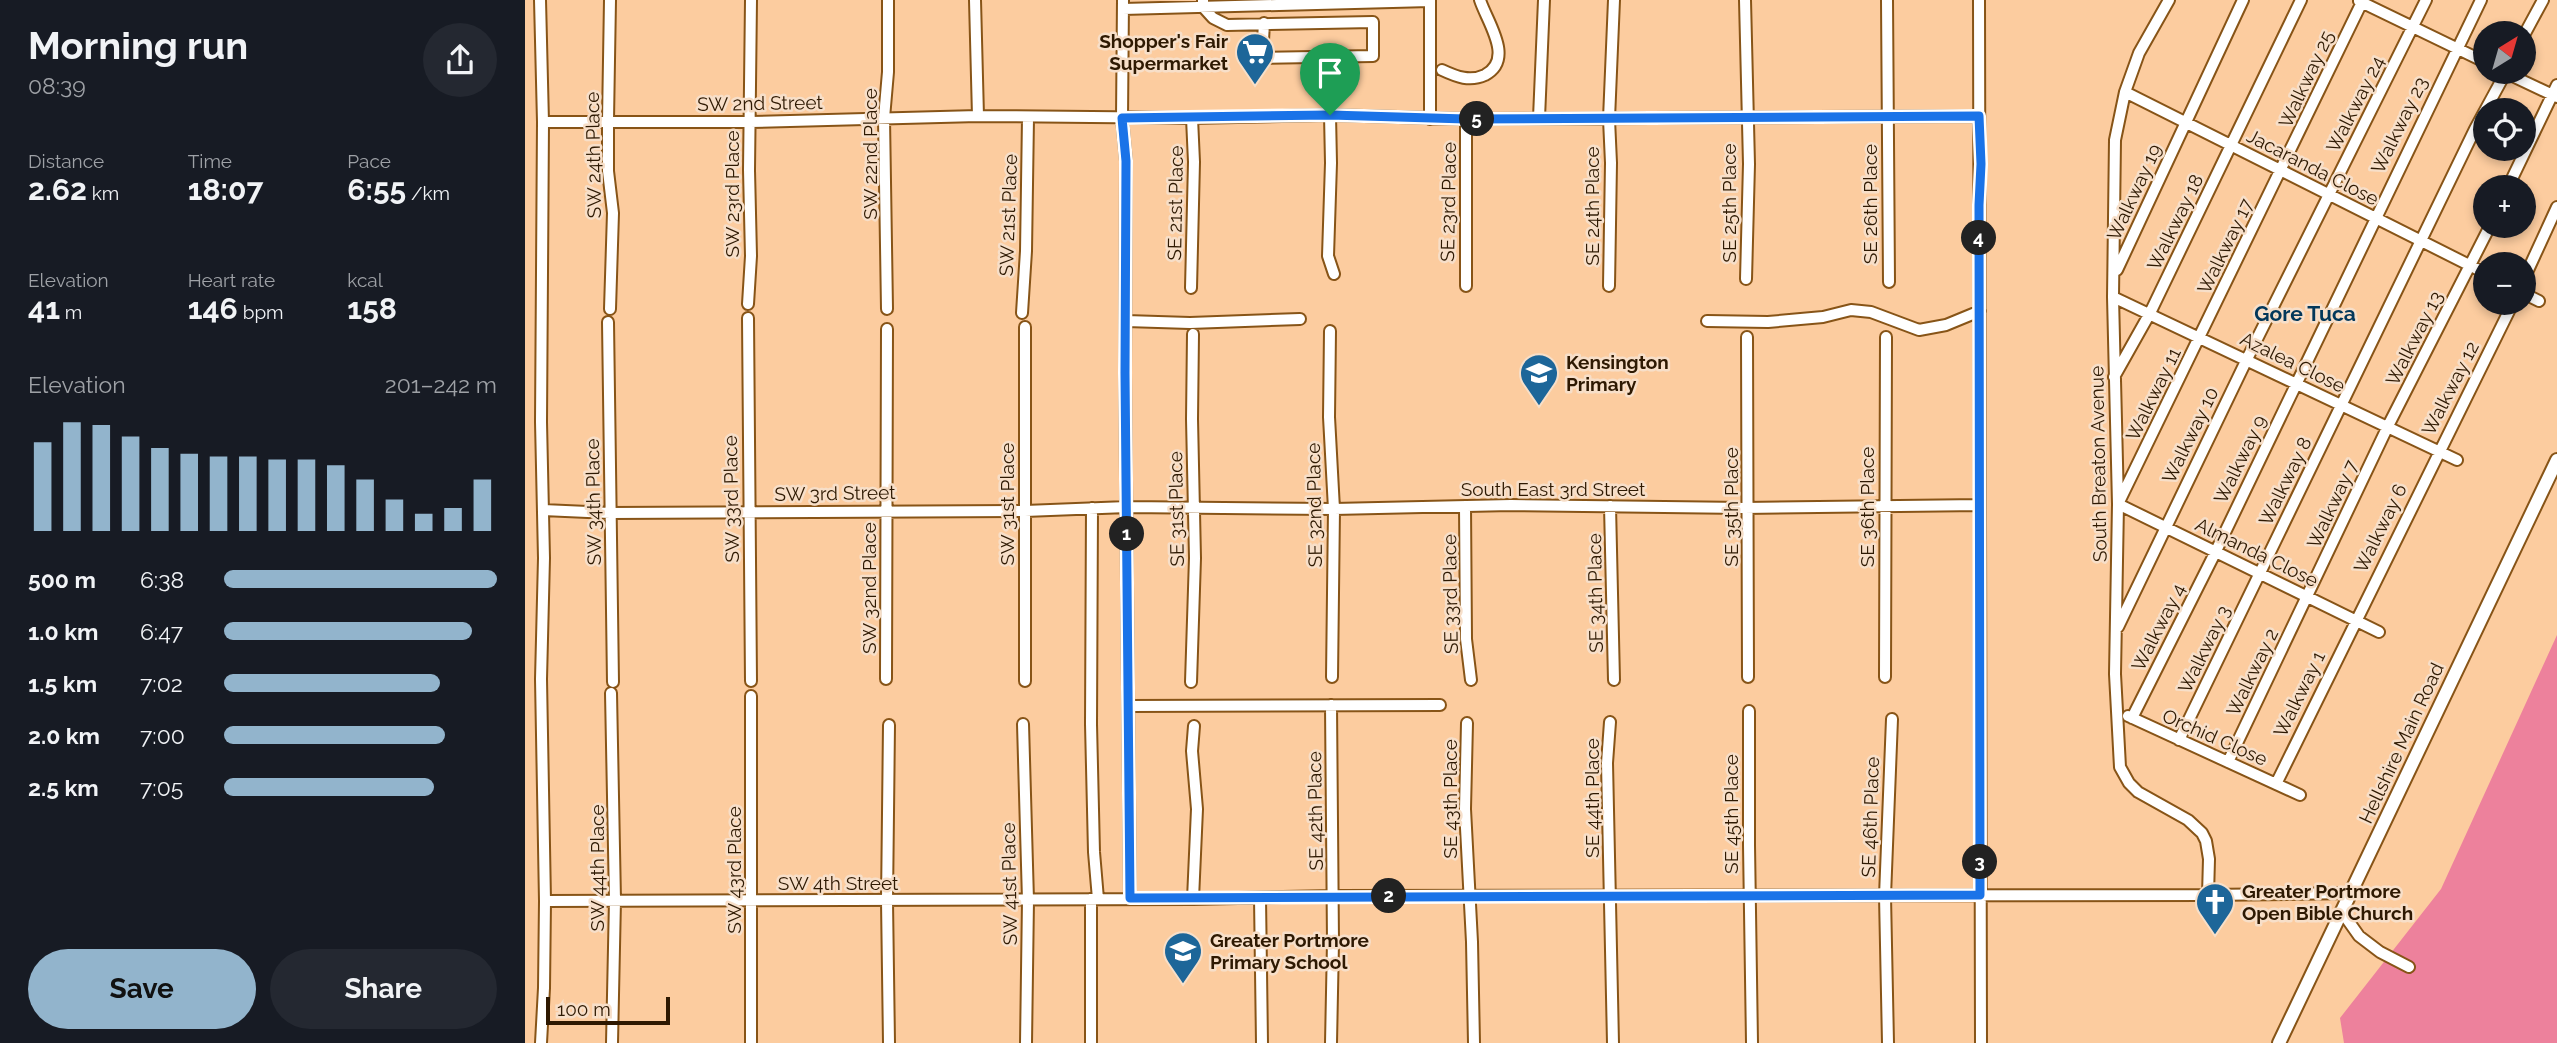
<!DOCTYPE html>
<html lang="en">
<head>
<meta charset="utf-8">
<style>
	:root { --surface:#171b24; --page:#242831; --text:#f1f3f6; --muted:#9ea1a6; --accent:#92b4cc }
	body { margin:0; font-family:Raleway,sans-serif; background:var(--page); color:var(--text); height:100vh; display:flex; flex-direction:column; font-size:26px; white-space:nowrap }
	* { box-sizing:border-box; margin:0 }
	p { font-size:23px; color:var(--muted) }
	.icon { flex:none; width:38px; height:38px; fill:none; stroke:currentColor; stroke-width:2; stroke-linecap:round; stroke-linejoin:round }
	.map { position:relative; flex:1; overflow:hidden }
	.side { display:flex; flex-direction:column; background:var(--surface); width:525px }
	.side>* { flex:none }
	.needle { width:46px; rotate:37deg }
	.tools { position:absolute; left:1948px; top:21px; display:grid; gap:14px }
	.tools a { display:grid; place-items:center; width:63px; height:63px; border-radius:50%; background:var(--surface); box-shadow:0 4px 10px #0003; font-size:35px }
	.scale { position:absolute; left:21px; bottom:18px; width:124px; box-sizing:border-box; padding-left:7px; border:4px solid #2e1902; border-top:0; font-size:19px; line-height:24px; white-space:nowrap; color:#2e1902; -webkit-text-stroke:5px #f7dfc9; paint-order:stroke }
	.pin { position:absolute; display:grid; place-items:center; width:60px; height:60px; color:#fff; margin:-72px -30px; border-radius:50% 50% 50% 0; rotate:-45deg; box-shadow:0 0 7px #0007 }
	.pin .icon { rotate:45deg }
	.km { position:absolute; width:35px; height:35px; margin:-18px; border-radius:50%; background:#222; color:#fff; font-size:19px; line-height:35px; text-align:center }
	.round { display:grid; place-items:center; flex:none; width:74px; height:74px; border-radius:37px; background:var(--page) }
	.summary { display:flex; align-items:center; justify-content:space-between; height:119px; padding:0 28px }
	h1 { font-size:38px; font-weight:700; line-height:52px }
	.metrics { display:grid; grid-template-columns:repeat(3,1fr); gap:10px; height:119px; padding:7px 28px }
	.metrics div { display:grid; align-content:center }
	.metrics b { font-size:30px; font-weight:700 }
	.metrics small { font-size:19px; font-weight:400 }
	.metrics p { font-size:19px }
	.chart { height:196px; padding:14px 28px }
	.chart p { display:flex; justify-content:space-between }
	.chart svg { width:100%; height:126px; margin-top:7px; stroke:var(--accent); stroke-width:6 }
	.action { display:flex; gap:14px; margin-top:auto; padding:14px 28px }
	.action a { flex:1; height:80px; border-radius:42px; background:var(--accent); color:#111; font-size:28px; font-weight:700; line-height:80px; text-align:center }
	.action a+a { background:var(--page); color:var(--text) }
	ul { padding:0 28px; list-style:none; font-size:23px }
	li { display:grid; grid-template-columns:112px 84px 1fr; align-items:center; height:52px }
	li i { height:18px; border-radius:9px; background:var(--accent) }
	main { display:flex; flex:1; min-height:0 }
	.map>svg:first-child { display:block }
	.green { fill:#ed819c }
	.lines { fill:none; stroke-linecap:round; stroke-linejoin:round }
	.minor-casing { stroke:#875417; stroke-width:14 }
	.major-casing { stroke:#875417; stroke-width:16 }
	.minor { stroke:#fff; stroke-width:10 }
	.major { stroke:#fff; stroke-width:12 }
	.route-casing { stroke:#fff; stroke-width:14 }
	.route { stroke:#1a73e8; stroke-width:9 }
	.labels { text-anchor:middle; stroke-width:5; stroke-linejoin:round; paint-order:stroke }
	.poi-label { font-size:19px; font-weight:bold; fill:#2e1902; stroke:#f7dfc9; text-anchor:start }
	.street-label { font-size:19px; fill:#2e1902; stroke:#f7dfc9 }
	.neighbourhood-label { font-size:21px; font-weight:bold; fill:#02375a; stroke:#f7dfc9 }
</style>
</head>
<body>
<main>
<section class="side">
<div class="summary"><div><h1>Morning run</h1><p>08:39</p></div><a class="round"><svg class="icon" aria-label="share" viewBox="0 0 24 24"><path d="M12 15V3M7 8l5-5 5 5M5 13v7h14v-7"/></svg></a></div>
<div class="metrics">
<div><p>Distance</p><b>2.62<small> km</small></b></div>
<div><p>Time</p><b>18:07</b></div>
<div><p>Pace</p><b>6:55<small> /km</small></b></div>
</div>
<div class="metrics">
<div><p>Elevation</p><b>41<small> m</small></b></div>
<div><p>Heart rate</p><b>146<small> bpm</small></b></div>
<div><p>kcal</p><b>158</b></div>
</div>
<div class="chart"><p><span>Elevation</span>201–242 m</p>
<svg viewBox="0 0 160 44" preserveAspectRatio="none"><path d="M5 44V13M15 44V6M25 44V7M35 44V11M45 44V15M55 44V17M65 44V18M75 44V18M85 44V19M95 44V19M105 44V21M115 44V26M125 44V33M135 44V38M145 44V36M155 44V26"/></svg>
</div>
<ul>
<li><b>500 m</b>6:38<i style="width:100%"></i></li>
<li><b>1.0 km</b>6:47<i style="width:91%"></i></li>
<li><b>1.5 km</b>7:02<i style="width:79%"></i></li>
<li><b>2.0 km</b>7:00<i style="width:81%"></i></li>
<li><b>2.5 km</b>7:05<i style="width:77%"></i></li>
</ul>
<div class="action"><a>Save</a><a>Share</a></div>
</section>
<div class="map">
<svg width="2032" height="1043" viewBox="0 0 2032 1043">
	<rect width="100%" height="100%" fill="#fccc9f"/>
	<!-- green -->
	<path class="green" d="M2032,635V1043H1819L1815,1018L1916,889Z"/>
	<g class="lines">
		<defs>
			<path id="minor" d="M15,0L18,122L16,422L19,558L16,679L20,901L19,988L16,1043
				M85,0L83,120V171L88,213L85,309
				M450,0L453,116
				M598,0L597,118L601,161L600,373L605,898
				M678,0V7L688,18L702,25L848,22V56L737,58L739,23
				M1220,0L1224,164L1221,279
				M1362,0L1364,282
				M1454,0L1456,1043
				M1644,0L1614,53L1600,92L1590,140L1588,297L1593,504L1590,674L1595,767L1604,783L1613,792L1663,820L1677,833L1681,841L1684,859L1683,895
				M1838,0L1593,504L1854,632
				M1834,1L1960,62
				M598,9L905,1
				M1998,37L2018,0
				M917,70C932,77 945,82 960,75C990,59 962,22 955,0
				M1979,72L2032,97
				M1600,92L1960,273
				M805,115L806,163L803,256L809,274
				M1014,118L1019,0
				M905,119V0
				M18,122H225L453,116L667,118L805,115L941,119L1454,116
				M1983,187L2032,85
				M1592,270L1718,0
				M1998,281L2032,207
				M941,286V119
				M1084,286L1086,163L1084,119L1089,0
				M666,288L669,162L667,118
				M1998,293L2014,301
				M1588,297L1932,460
				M223,304L226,256L224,170L226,0
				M362,309L359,118L363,72V0
				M497,313L501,251L503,118
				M223,318L226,681
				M601,321L665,323L775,319
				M1182,321L1243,322L1298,317L1326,310L1346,312L1394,330L1421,325L1455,311
				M83,322L88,682
				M500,327V681
				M805,331L804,417L809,509L807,677
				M1222,337L1223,677
				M1589,377L1625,313L1776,0
				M940,506L941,639L946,680
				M1085,506L1089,680
				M567,508L566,724L569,852L573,899
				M18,510L85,513L500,511L602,507L809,509L986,505L1219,508L1455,505
				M1593,627L1722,359L1901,0
				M1360,677L1361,337
				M361,679L362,329
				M666,682L670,558L667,419L668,334
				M86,693L90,900L87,1043
				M226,696V1043
				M806,705L808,942L806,1043
				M604,706L915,705
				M1224,711V845L1227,1043
				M1603,716L1775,795
				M1607,718L1691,551L1956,0
				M1085,722L1082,763L1088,1043
				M942,723L940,809L947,942L949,1043
				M498,724L503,900L501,1043
				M364,725L362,901L364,1043
				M1654,740L1950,129L1981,72
				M1703,762L1863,426L1965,226
				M1751,784L1988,303
				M735,898L737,1043
				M566,899V1043
				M668,899L672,809L667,751L669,726
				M20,901L668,899L808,896L1683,895L1827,893
				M1817,912L1834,936L1855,952L1884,967
				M1363,1043L1360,896L1367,719"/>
			<path id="major" d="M1754,1043L2032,460"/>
		</defs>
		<!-- minor casing -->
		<use href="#minor" class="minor-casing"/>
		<!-- major casing -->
		<use href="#major" class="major-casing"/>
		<!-- minor -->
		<use href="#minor" class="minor"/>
		<!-- major -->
		<use href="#major" class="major"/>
	</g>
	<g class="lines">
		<defs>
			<path id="route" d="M805,115L941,119L1454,116L1456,164L1454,205L1455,895L605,898L600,373L601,161L597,118Z"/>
		</defs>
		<!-- route casing -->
		<use href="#route" class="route-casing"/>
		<!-- route -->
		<use href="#route" class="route"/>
	</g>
	<!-- icons -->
	<defs>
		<symbol id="supermarket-pin" viewBox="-11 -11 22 30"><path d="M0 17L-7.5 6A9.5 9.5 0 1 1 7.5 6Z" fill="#1d6699" stroke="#f7dfc9"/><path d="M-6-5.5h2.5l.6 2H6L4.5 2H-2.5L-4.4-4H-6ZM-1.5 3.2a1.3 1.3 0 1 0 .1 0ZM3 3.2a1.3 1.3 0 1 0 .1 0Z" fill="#fff"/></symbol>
		<symbol id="school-pin" viewBox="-11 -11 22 30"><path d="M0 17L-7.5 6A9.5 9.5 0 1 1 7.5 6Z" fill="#1d6699" stroke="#f7dfc9"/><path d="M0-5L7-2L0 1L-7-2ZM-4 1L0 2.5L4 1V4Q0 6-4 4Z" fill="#fff"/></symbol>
		<symbol id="church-pin" viewBox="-11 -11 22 30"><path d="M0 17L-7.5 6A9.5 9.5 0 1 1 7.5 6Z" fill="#1d6699" stroke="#f7dfc9"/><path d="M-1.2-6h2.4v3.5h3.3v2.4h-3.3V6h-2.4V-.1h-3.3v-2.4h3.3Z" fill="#fff"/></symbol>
	</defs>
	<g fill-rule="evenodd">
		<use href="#supermarket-pin" x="708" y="30" width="44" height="60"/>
		<use href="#school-pin" x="992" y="351" width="44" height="60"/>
		<use href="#church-pin" x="1668" y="880" width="44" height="60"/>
		<use href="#school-pin" x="636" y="929" width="44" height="60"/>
	</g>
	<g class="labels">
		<!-- poi labels -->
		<g class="poi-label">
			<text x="703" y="48" text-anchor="end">Shopper's Fair<tspan x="703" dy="22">Supermarket</tspan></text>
			<text x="1041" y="369">Kensington<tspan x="1041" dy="22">Primary</tspan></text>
			<text x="1717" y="898">Greater Portmore<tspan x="1717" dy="22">Open Bible Church</tspan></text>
			<text x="685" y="947">Greater Portmore<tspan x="685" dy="22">Primary School</tspan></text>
		</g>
		<!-- street labels -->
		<g class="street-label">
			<text transform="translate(1781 79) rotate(-65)" y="7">Walkway 25</text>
			<text transform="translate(235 103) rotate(-1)" y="7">SW 2nd Street</text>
			<text transform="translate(1830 104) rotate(-63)" y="7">Walkway 24</text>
			<text transform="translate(1874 125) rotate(-64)" y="7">Walkway 23</text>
			<text transform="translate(345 154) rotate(-90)" y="7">SW 22nd Place</text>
			<text transform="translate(68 155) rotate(-91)" y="7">SW 24th Place</text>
			<text transform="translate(1788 167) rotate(27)" y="7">Jacaranda Close</text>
			<text transform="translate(1609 192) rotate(-65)" y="7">Walkway 19</text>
			<text transform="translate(207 194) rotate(-90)" y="7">SW 23rd Place</text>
			<text transform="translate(923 202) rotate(-89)" y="7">SE 23rd Place</text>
			<text transform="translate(650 203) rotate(-89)" y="7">SE 21st Place</text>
			<text transform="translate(1204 203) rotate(-90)" y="7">SE 25th Place</text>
			<text transform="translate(1345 204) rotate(-90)" y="7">SE 26th Place</text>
			<text transform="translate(1067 206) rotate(-90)" y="7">SE 24th Place</text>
			<text transform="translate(483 215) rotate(-88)" y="7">SW 21st Place</text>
			<text transform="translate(1650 222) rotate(-64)" y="7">Walkway 18</text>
			<text transform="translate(1700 246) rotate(-64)" y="7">Walkway 17</text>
			<text transform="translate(1889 338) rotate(-63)" y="7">Walkway 13</text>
			<text transform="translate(1768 362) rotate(26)" y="7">Azalea Close</text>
			<text transform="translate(1925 388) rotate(-63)" y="7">Walkway 12</text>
			<text transform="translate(1628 394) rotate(-64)" y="7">Walkway 11</text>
			<text transform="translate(1665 435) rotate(-64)" y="7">Walkway 10</text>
			<text transform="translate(1715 459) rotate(-64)" y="7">Walkway 9</text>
			<text transform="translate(1573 464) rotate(-91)" y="7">South Breaton Avenue</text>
			<text transform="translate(1760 481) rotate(-64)" y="7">Walkway 8</text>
			<text x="1028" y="496">South East 3rd Street</text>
			<text transform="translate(310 493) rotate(-1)" y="7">SW 3rd Street</text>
			<text transform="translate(206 499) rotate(-91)" y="7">SW 33rd Place</text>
			<text transform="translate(68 502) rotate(-91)" y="7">SW 34th Place</text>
			<text transform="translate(482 504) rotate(-90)" y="7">SW 31st Place</text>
			<text transform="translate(1807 504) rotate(-65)" y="7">Walkway 7</text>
			<text transform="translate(789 505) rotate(-91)" y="7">SE 32nd Place</text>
			<text transform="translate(1206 507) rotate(-90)" y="7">SE 35th Place</text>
			<text transform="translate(1342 507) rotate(-90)" y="7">SE 36th Place</text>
			<text transform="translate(651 509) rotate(-91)" y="7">SE 31st Place</text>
			<text transform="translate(1855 528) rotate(-64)" y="7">Walkway 6</text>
			<text transform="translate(1732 552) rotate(26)" y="7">Almanda Close</text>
			<text transform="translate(344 588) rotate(-90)" y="7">SW 32nd Place</text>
			<text transform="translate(1070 593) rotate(-91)" y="7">SE 34th Place</text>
			<text transform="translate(925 594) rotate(-91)" y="7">SE 33rd Place</text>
			<text transform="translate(1633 627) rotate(-63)" y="7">Walkway 4</text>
			<text transform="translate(1679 649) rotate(-64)" y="7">Walkway 3</text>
			<text transform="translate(1727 672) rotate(-64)" y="7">Walkway 2</text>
			<text transform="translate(1774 694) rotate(-64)" y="7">Walkway 1</text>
			<text transform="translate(1690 737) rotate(24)" y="7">Orchid Close</text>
			<text transform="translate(1876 743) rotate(-65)" y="7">Hellshire Main Road</text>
			<text transform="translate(1067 798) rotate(-90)" y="7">SE 44th Place</text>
			<text transform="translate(925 799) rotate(-90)" y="7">SE 43th Place</text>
			<text transform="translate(790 811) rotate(-91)" y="7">SE 42th Place</text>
			<text transform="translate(1206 814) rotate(-90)" y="7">SE 45th Place</text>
			<text transform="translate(1345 817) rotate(-88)" y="7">SE 46th Place</text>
			<text transform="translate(72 868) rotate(-90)" y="7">SW 44th Place</text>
			<text transform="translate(209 870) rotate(-90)" y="7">SW 43rd Place</text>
			<text x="313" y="890">SW 4th Street</text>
			<text transform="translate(484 884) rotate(-91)" y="7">SW 41st Place</text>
		</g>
		<!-- neighbourhood labels -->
		<g class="neighbourhood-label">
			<text x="1780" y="321">Gore Tuca</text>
		</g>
	</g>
</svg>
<div class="tools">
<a><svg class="needle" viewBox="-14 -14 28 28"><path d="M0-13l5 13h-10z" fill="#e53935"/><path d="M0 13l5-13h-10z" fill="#9ea1a6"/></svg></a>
<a><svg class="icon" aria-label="locate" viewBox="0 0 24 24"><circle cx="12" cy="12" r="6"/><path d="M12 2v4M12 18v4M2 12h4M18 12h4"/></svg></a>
<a>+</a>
<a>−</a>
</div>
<div class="scale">100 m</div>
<div class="pin" style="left:805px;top:115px;background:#1e9e55"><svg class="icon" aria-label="arrive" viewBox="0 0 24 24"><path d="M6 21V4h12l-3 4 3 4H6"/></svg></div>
<b class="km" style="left:602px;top:534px">1</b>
<b class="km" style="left:864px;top:896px">2</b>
<b class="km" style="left:1455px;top:862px">3</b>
<b class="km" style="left:1454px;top:238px">4</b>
<b class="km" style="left:952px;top:119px">5</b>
</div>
</main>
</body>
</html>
